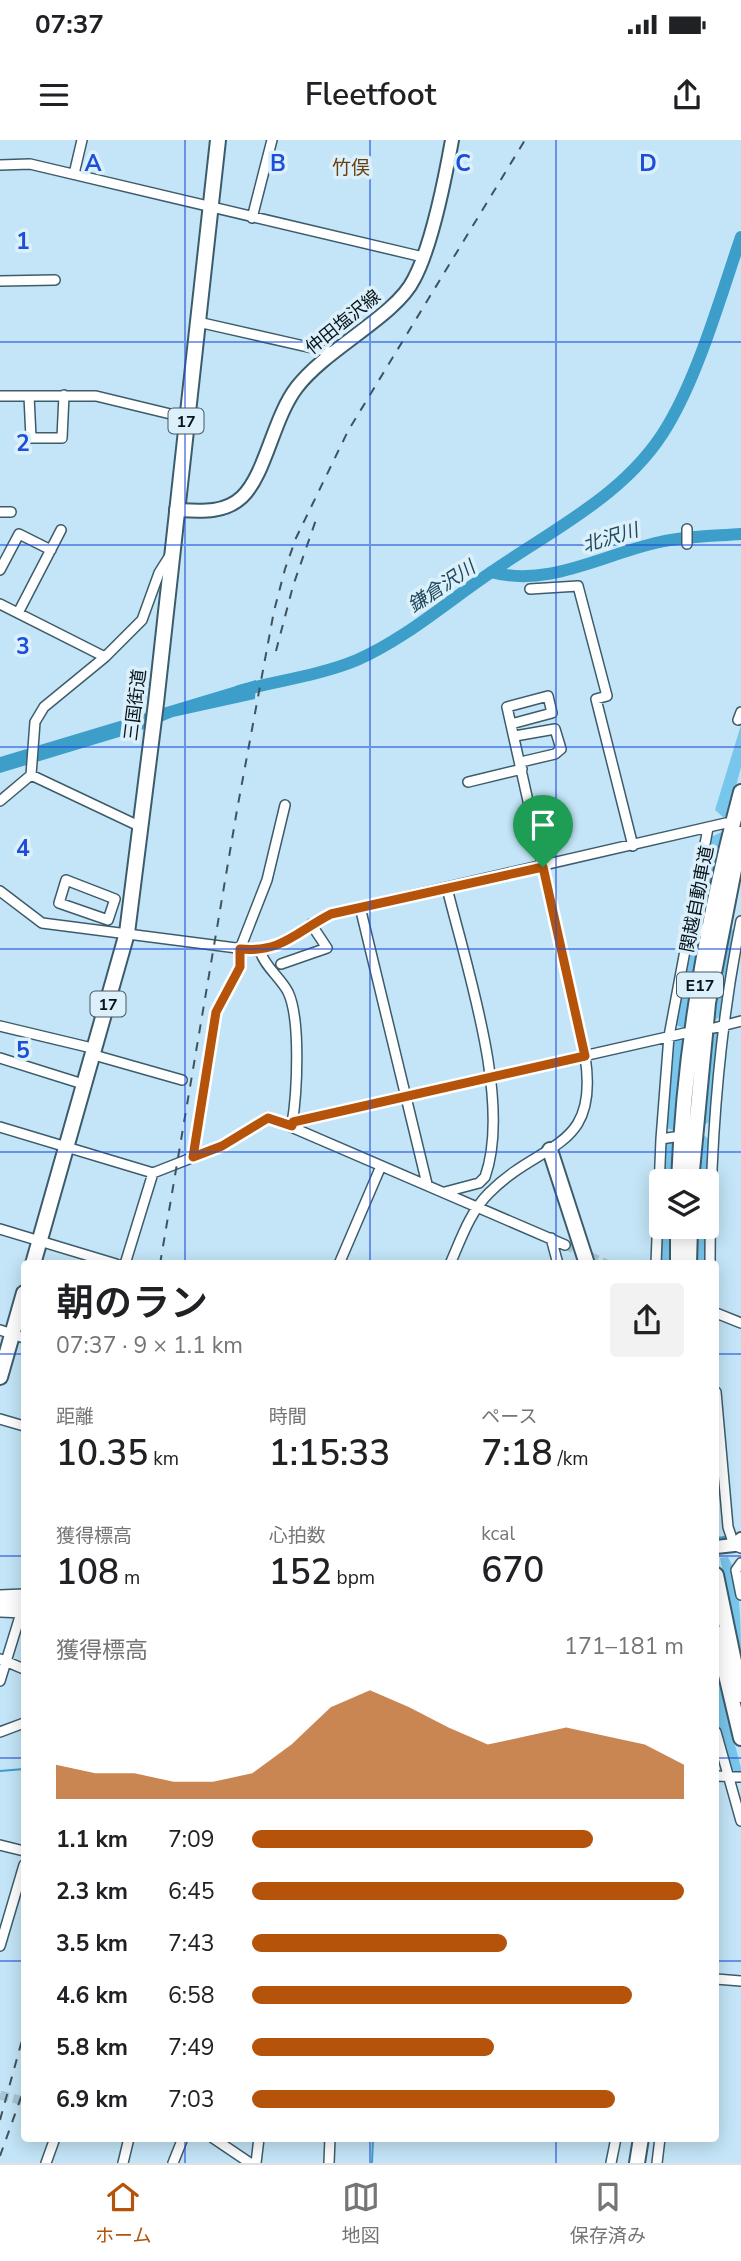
<!DOCTYPE html>
<html lang="ja">
<head>
<meta charset="utf-8">
<style>
	:root { --surface:#fff; --page:#f2f2f2; --text:#202124; --muted:#757577; --line:#e0e0e0; --accent:#b45309 }
	body { margin:0; font-family:"Nunito Sans","Noto Sans JP",sans-serif; background:var(--page); color:var(--text); height:100vh; display:flex; flex-direction:column; font-size:26px; white-space:nowrap }
	* { box-sizing:border-box; margin:0 }
	p { font-size:23px; color:var(--muted) }
	.icon { flex:none; width:38px; height:38px; fill:none; stroke:currentColor; stroke-width:2; stroke-linecap:round; stroke-linejoin:round }
	.map { position:relative; flex:1; overflow:hidden }
	.sheet { position:absolute; left:21px; top:1120px; width:698px; height:882px; display:flex; flex-direction:column; background:var(--surface); border-radius:7px; box-shadow:0 4px 18px #0003 }
	.sheet>* { flex:none }
	.fabs { position:absolute; left:649px; top:1029px; display:grid; gap:14px }
	.fabs a { display:grid; place-items:center; width:70px; height:70px; border-radius:7px; background:var(--surface); box-shadow:0 4px 18px #0003; font-size:35px }
	.pin { position:absolute; display:grid; place-items:center; width:60px; height:60px; color:#fff; margin:-72px -30px; border-radius:50% 50% 50% 0; rotate:-45deg; box-shadow:0 0 7px #0007 }
	.pin .icon { rotate:45deg }
	.round { display:grid; place-items:center; flex:none; width:74px; height:74px; border-radius:7px; background:var(--page) }
	.headline { display:flex; align-items:center; justify-content:space-between; height:119px; padding:0 35px }
	h1 { font-size:38px; font-weight:600; line-height:52px }
	.figures { display:grid; grid-template-columns:repeat(3,1fr); gap:10px; height:119px; padding:7px 35px }
	.figures div { display:grid; align-content:center }
	.figures b { font-size:35px; font-weight:600 }
	.figures small { font-size:19px; font-weight:400 }
	.figures p { font-size:19px }
	.chart { height:196px; padding:14px 35px }
	.chart p { display:flex; justify-content:space-between }
	.chart svg { width:100%; height:126px; margin-top:7px; fill:var(--accent); opacity:.7 }
	ul { padding:0 35px; list-style:none; font-size:23px }
	li { display:grid; grid-template-columns:112px 84px 1fr; align-items:center; height:52px }
	li i { height:18px; border-radius:9px; background:var(--accent) }
	.status { display:flex; justify-content:space-between; align-items:center; height:49px; padding:0 35px; background:var(--surface); direction:ltr }
	.status svg { height:19px; fill:currentColor }
	header { display:flex; justify-content:space-between; align-items:center; height:91px; padding:0 35px; background:var(--surface); font-size:32px; font-weight:600 }
	.dock { display:flex; justify-content:space-around; align-items:center; height:98px; border-top:2px solid var(--line); background:var(--surface); font-size:19px; color:var(--muted) }
	.dock a { display:grid; justify-items:center; gap:4px }
	.dock .on { color:var(--accent) }
	.map>svg:first-child { display:block }
	.green { fill:#79c6ec }
	.water { fill:#3c9ec9 }
	.lines { fill:none; stroke-linecap:round; stroke-linejoin:round }
	.stream { stroke:#3c9ec9; stroke-width:2 }
	.river { stroke:#3c9ec9; stroke-width:12 }
	.minor-tunnel { stroke:#a7c6d6; stroke-width:9; stroke-dasharray:9 4.5; stroke-linecap:butt }
	.minor-casing { stroke:#3d5c6b; stroke-width:12 }
	.major-casing { stroke:#3d5c6b; stroke-width:16 }
	.highway-casing { stroke:#3d5c6b; stroke-width:18 }
	.minor { stroke:#fff; stroke-width:9 }
	.major { stroke:#fff; stroke-width:12 }
	.highway { stroke:#fff; stroke-width:14 }
	.rail { stroke:#40525c; stroke-width:2; stroke-dasharray:9 9; stroke-linecap:butt }
	.route-casing { stroke:#fff; stroke-width:14 }
	.route { stroke:#b45309; stroke-width:9 }
	.grid { fill:none; stroke:#1d4ed8; stroke-width:2; stroke-opacity:0.55 }
	.labels { text-anchor:middle; stroke-width:7; stroke-linejoin:round; paint-order:stroke }
	.shield { fill:#dbf0fb; stroke:#47565e; stroke-width:2 }
	.shield-label { font-size:16px; font-weight:bold; fill:#08141a }
	.street-label { font-size:18px; fill:#08141a; stroke:#dbf0fb }
	.neighbourhood-label { font-size:19px; fill:#663f11; stroke:#dbf0fb }
	.water-label { font-size:19px; font-style:italic; fill:#1f485b; stroke:#dbf0fb }
	.grid-label { font-size:23px; text-anchor:middle; font-weight:bold; fill:#1d4ed8; stroke:#dbf0fb; stroke-width:7; stroke-linejoin:round; paint-order:stroke }
</style>
</head>
<body>
<div class="status"><b>07:37</b><svg viewBox="0 0 49 12"><path d="M0 12V9h3v3zM5 12V6h3v6zM10 12V3h3v9zM15 12V0h3v12zM26 1h20v11H26zM47 4h2v5h-2z"/></svg></div>
<header><svg class="icon" aria-label="menu" viewBox="0 0 24 24"><path d="M4 6h16M4 12h16M4 18h16"/></svg>Fleetfoot<svg class="icon" aria-label="share" viewBox="0 0 24 24"><path d="M12 15V3M7 8l5-5 5 5M5 13v7h14v-7"/></svg></header>
<div class="map">
<svg width="741" height="2023" viewBox="0 0 741 2023">
	<rect width="100%" height="100%" fill="#c3e5f7"/>
	<!-- green -->
	<path class="green" d="M741,585V627L728,676L723,677L715,670Z
		M724,691L703,785L696,787L693,785L709,698Z
		M730,786L735,793L721,875L712,883Z
		M702,792L686,889L675,885L690,795Z
		M711,892L719,894L712,980L701,987Z
		M685,898L676,991L666,988L672,900Z
		M705,996L710,1001L707,1070V1041H698L700,997Z
		M675,1000L673,1041H662L664,1005Z
		M662,1087H671V1123L659,1124Z
		M696,1087H707V1123L696,1124Z
		M728,1417C741,1439 741,1492 741,1519L720,1418Z
		M718,1539L741,1628V1634L728,1628L716,1587V1540Z"/>
	<!-- water -->
	<path class="water" d="M256,540L255,559L173,577L139,591L0,633V617Z"/>
	<g class="lines">
		<!-- stream -->
		<path class="stream" d="M716,1398L725,1397
			M0,1631L24,1629
			M372,2023L373,1998"/>
		<!-- river -->
		<path class="river" d="M491,432C549,448 603,414 660,402C686,396 714,396 741,394
			M239,551C277,541 321,535 357,520C405,499 447,462 490,433C553,389 628,354 668,285C699,233 721,155 741,97"/>
		<!-- minor-tunnel -->
		<path class="minor-tunnel" d="M565,1105L607,1124
			M0,1955L24,1961"/>
		<defs>
			<path id="minor" d="M0,25L30,24L423,117
				M74,34L82,0
				M252,78L272,0
				M0,141L55,140
				M198,182L330,212
				M0,256H96L187,278
				M29,256L31,298H62L64,255
				M0,372H11
				M687,404V389
				M0,430L19,394L51,410
				M530,449L578,446L607,556L596,559L633,706
				M0,464L105,517
				M18,473L61,390
				M738,580L741,572
				M515,596L555,589L561,609L555,614L521,622
				M31,635L141,687
				M468,642L522,629
				M0,661L31,635L35,582L44,567L105,517L142,480L159,433L171,414
				M66,740L115,759L108,780L59,763Z
				M0,751L42,783L260,811C289,804 305,787 331,774L726,683
				M360,767L427,1044
				M687,792L701,789
				M260,811C265,827 280,837 288,852C301,879 297,954 292,984
				M281,824L327,808L311,784
				M0,886L96,909
				M714,888L741,881
				M94,915L182,940
				M0,918L86,945
				M293,982L685,893
				M0,987L153,1033L222,1006L268,977L565,1105
				M661,999L674,997
				M193,1017L216,872L240,827V809L267,740L285,665
				M445,1052L479,1043L485,1037C512,962 466,826 447,748
				M0,1089L116,1124
				M551,1098L558,1124
				M125,1124L153,1033
				M339,1124L381,1026
				M450,1124C461,1099 470,1072 489,1053C541,1000 600,1012 585,916L507,567L548,556L552,573L511,584
				M656,1124L661,999L669,896L708,688
				M710,1124C710,1008 718,894 741,781
				M716,1173L741,1183
				M0,1190L24,1198
				M716,1252L728,1387L734,1405L741,1408
				M0,1279L24,1286
				M741,1423L736,1430L741,1455
				M0,1455L24,1454
				M0,1472L24,1473
				M0,1519L24,1529
				M0,1541L21,1473
				M0,1592L24,1583
				M716,1592L741,1681
				M716,1636L741,1637
				M0,1705L24,1711
				M0,1806L24,1725
				M716,1839L741,1841
				M213,1998L250,2023
				M46,2023L55,1998
				M123,2023L129,1998
				M173,2023L183,1998
				M256,2023L259,1998
				M329,2023L330,1998
				M611,2023L616,1998
				M657,2023L660,1998"/>
			<path id="major" d="M176,370C199,371 224,374 242,357C266,334 273,278 297,247C327,208 396,176 414,139C432,105 445,39 452,0
				M716,1407L734,1405L741,1399
				M0,1463H24"/>
			<path id="highway" d="M550,1010L587,1124
				M679,1041C684,910 707,779 741,652
				M691,1041L708,863L741,694
				M33,1124L127,793L156,563L218,0
				M678,1124V1087
				M689,1124L690,1087
				M0,1237L24,1153
				M716,1435L741,1555
				M716,1493L741,1598
				M637,2023L641,1998"/>
		</defs>
		<!-- minor casing -->
		<use href="#minor" class="minor-casing"/>
		<!-- major casing -->
		<use href="#major" class="major-casing"/>
		<!-- highway casing -->
		<use href="#highway" class="highway-casing"/>
		<!-- minor -->
		<use href="#minor" class="minor"/>
		<!-- major -->
		<use href="#major" class="major"/>
		<!-- highway -->
		<use href="#highway" class="highway"/>
		<!-- rail -->
		<path class="rail" d="M276,511L293,446L318,374
			M160,1124L237,670L274,471L285,429L296,398L348,291L525,0
			M0,1980L24,1893
			M0,2016L24,1949"/>
	</g>
	<g class="lines">
		<defs>
			<path id="route" d="M543,727L585,916L293,982L292,986L268,978L222,1006L193,1017L216,872L240,827V809C282,813 296,792 331,774Z"/>
		</defs>
		<!-- route casing -->
		<use href="#route" class="route-casing"/>
		<!-- route -->
		<use href="#route" class="route"/>
	</g>
	<!-- grid -->
	<path class="grid" d="M185,0V1124M370,0V1124M556,0V1124M0,202H741M0,405H741M0,607H741M0,809H741M0,1012H741M0,1214H24M716,1214H741M0,1416H24M716,1416H741M0,1618H24M716,1618H741M0,1821H24M716,1821H741M185,1998V2023M370,1998V2023M556,1998V2023"/>
	<g class="labels">
		<!-- shield labels -->
		<g class="shield">
			<rect x="168.5" y="268.5" width="35" height="25" rx="5"/>
			<rect x="677" y="832.5" width="46" height="25" rx="5"/>
			<rect x="90.5" y="851.5" width="35" height="25" rx="5"/>
		</g>
		<g class="shield-label">
			<text x="186" y="287">17</text>
			<text x="700" y="851">E17</text>
			<text x="108" y="870">17</text>
		</g>
		<!-- street labels -->
		<g class="street-label">
			<text transform="translate(343 182) rotate(-39)" y="6">仲田塩沢線</text>
			<text transform="translate(135 565) rotate(-83)" y="6">三国街道</text>
			<text transform="translate(697 759) rotate(-79)" y="6">関越自動車道</text>
		</g>
		<!-- neighbourhood labels -->
		<g class="neighbourhood-label">
			<text x="351" y="34">竹俣</text>
		</g>
		<!-- water labels -->
		<g class="water-label">
			<text transform="translate(610 397) rotate(-17)" y="7">北沢川</text>
			<text transform="translate(441 446) rotate(-34)" y="7">鎌倉沢川</text>
		</g>
	</g>
	<g class="grid-label">
		<text x="93" y="31">A</text>
		<text x="278" y="31">B</text>
		<text x="463" y="31">C</text>
		<text x="648" y="31">D</text>
		<text x="23" y="109">1</text>
		<text x="23" y="311">2</text>
		<text x="23" y="514">3</text>
		<text x="23" y="716">4</text>
		<text x="23" y="918">5</text>
	</g>
</svg>
<div class="fabs">
<a><svg class="icon" aria-label="layers" viewBox="0 0 24 24"><path d="M12 4l9 5-9 5-9-5zM3 14l9 5 9-5"/></svg></a>
</div>
<div class="pin" style="left:543px;top:727px;background:#1e9e55"><svg class="icon" aria-label="arrive" viewBox="0 0 24 24"><path d="M6 21V4h12l-3 4 3 4H6"/></svg></div>
<section class="sheet">
<div class="headline"><div><h1>朝のラン</h1><p>07:37 · 9 × 1.1 km</p></div><a class="round"><svg class="icon" aria-label="share" viewBox="0 0 24 24"><path d="M12 15V3M7 8l5-5 5 5M5 13v7h14v-7"/></svg></a></div>
<div class="figures">
<div><p>距離</p><b>10.35<small> km</small></b></div>
<div><p>時間</p><b>1:15:33</b></div>
<div><p>ペース</p><b>7:18<small> /km</small></b></div>
</div>
<div class="figures">
<div><p>獲得標高</p><b>108<small> m</small></b></div>
<div><p>心拍数</p><b>152<small> bpm</small></b></div>
<div><p>kcal</p><b>670</b></div>
</div>
<div class="chart"><p><span>獲得標高</span>171–181 m</p>
<svg viewBox="0 0 160 44" preserveAspectRatio="none"><path d="M0 44V32L10 35L20 35L30 38L40 38L50 35L60 25L70 12L80 6L90 12L100 19L110 25L120 22L130 19L140 22L150 25L160 32V44z"/></svg>
</div>
<ul>
<li><b>1.1 km</b>7:09<i style="width:79%"></i></li>
<li><b>2.3 km</b>6:45<i style="width:100%"></i></li>
<li><b>3.5 km</b>7:43<i style="width:59%"></i></li>
<li><b>4.6 km</b>6:58<i style="width:88%"></i></li>
<li><b>5.8 km</b>7:49<i style="width:56%"></i></li>
<li><b>6.9 km</b>7:03<i style="width:84%"></i></li>
</ul>
</section>
</div>
<nav class="dock">
<a class="on"><svg class="icon" aria-label="home" viewBox="0 0 24 24"><path d="M3 11l9-7 9 7M6 9v11h12V9"/></svg>ホーム</a>
<a><svg class="icon" aria-label="map" viewBox="0 0 24 24"><path d="M3 6l6-2 6 2 6-2v14l-6 2-6-2-6 2zM9 4v14M15 6v14"/></svg>地図</a>
<a><svg class="icon" aria-label="saved" viewBox="0 0 24 24"><path d="M7 4h10v16l-5-4-5 4z"/></svg>保存済み</a>
</nav>
</body>
</html>
